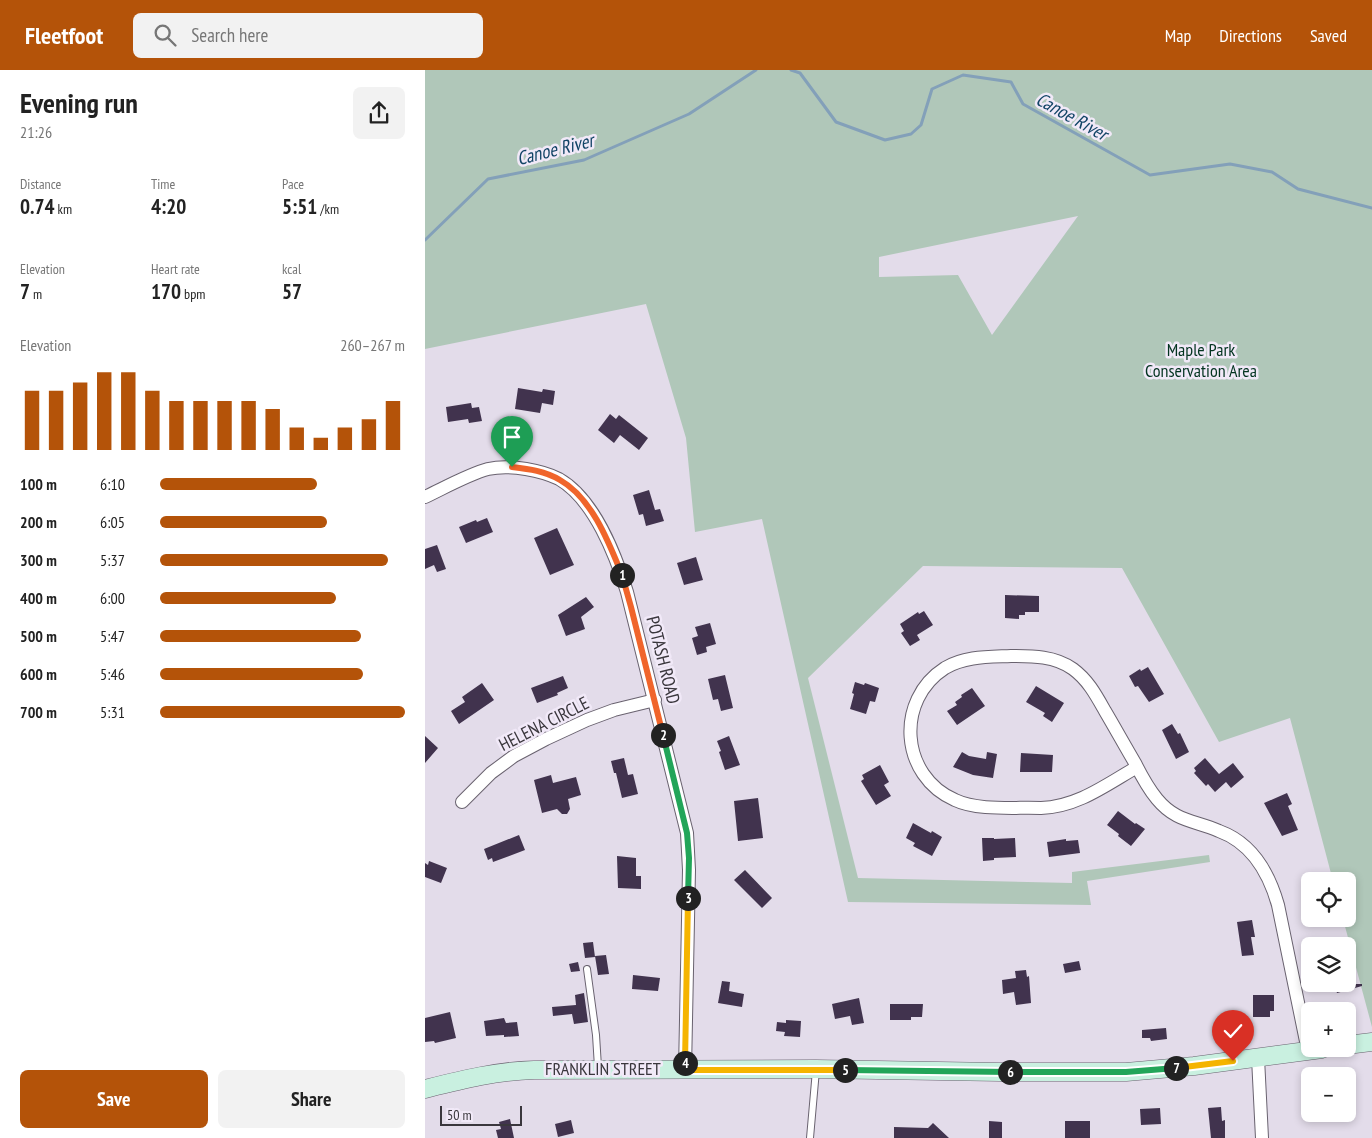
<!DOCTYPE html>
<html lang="en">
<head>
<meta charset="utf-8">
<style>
	:root { --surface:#fff; --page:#f2f2f2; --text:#222; --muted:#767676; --accent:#b45309 }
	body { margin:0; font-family:"PT Sans Narrow",sans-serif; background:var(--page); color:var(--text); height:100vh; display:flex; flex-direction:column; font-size:19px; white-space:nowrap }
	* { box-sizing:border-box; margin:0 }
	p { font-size:16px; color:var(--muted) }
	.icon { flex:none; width:28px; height:28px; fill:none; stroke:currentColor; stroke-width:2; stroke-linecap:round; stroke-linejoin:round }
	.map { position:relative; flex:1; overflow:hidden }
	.side { display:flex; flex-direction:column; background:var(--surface); width:425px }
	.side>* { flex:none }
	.controls { position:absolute; left:876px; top:802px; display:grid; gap:10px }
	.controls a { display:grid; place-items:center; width:55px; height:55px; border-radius:8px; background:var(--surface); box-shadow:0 2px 8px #0003; font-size:25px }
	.scale { position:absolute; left:15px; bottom:12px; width:82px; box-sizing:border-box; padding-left:5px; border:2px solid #3a373d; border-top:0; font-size:14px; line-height:18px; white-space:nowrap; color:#3a373d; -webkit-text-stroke:4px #f1e9f8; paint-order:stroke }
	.pin { position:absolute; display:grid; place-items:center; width:42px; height:42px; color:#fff; margin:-51px -21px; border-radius:50% 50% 50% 0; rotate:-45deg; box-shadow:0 0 5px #0007 }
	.pin .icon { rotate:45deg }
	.km { position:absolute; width:25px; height:25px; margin:-12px; border-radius:50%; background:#222; color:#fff; font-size:14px; line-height:25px; text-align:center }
	.round { display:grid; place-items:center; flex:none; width:52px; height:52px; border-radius:8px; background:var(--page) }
	.head { display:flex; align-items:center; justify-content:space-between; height:85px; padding:0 20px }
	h1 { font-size:28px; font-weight:700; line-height:38px }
	.metrics { display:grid; grid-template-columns:repeat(3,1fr); gap:8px; height:85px; padding:5px 20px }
	.metrics div { display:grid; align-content:center }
	.metrics b { font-size:21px; font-weight:700 }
	.metrics small { font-size:14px; font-weight:400 }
	.metrics p { font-size:14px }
	.chart { height:140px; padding:10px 20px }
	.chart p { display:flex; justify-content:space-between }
	.chart svg { width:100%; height:90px; margin-top:5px; stroke:var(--accent); stroke-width:6 }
	.cta { display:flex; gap:10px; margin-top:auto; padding:10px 20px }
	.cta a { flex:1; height:58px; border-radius:8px; background:var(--accent); color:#fff; font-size:20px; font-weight:700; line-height:58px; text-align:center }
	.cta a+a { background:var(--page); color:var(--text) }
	ul { padding:0 20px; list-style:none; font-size:16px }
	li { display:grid; grid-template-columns:80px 60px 1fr; align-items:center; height:38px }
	li i { height:12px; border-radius:6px; background:var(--accent) }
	header { display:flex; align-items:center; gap:30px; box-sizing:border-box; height:70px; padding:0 25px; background:var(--accent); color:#fff }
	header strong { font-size:24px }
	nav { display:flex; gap:28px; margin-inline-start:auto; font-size:18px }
	.search { width:350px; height:45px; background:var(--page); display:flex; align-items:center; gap:12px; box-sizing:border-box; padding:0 18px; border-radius:8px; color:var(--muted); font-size:19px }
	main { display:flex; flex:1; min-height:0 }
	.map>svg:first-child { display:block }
	.green { fill:#b0c7b9; fill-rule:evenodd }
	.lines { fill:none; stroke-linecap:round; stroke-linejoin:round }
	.stream { stroke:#83a0b9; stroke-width:3 }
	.building { fill:#41334e }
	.lane-casing { stroke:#69626f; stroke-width:8 }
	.street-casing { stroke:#69626f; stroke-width:14 }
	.secondary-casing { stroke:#69626f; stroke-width:19 }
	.lane { stroke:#fff; stroke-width:6 }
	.street { stroke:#fff; stroke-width:12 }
	.secondary { stroke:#c9f0e0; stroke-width:18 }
	.split-1-casing { stroke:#fff; stroke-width:10 }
	.split-2-casing { stroke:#fff; stroke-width:10 }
	.split-3-casing { stroke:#fff; stroke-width:10 }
	.split-4-casing { stroke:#fff; stroke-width:10 }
	.split-5-casing { stroke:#fff; stroke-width:10 }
	.split-6-casing { stroke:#fff; stroke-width:10 }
	.split-7-casing { stroke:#fff; stroke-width:10 }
	.split-8-casing { stroke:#fff; stroke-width:10 }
	.split-1 { stroke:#f0652b; stroke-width:6 }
	.split-2 { stroke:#f0652b; stroke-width:6 }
	.split-3 { stroke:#22a559; stroke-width:6 }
	.split-4 { stroke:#f5b400; stroke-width:6 }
	.split-5 { stroke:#f5b400; stroke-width:6 }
	.split-6 { stroke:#22a559; stroke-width:6 }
	.split-7 { stroke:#22a559; stroke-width:6 }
	.split-8 { stroke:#f5b400; stroke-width:6 }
	.labels { text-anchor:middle; stroke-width:5; stroke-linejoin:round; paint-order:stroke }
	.park-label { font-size:18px; fill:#033420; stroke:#f1e9f8 }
	.street-label { font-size:18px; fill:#3a373d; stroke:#f1e9f8 }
	.water-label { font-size:19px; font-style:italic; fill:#124466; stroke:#f1e9f8 }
</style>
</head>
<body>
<header>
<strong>Fleetfoot</strong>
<div class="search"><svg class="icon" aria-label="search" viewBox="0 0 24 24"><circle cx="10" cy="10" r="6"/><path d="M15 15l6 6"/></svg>Search here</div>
<nav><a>Map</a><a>Directions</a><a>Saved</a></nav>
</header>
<main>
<section class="side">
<div class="head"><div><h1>Evening run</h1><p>21:26</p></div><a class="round"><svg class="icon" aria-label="share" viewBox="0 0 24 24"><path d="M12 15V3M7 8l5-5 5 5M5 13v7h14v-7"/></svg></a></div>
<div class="metrics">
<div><p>Distance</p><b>0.74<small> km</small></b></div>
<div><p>Time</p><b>4:20</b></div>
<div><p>Pace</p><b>5:51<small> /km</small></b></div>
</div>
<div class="metrics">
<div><p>Elevation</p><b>7<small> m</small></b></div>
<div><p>Heart rate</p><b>170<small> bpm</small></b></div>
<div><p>kcal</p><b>57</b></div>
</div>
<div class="chart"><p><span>Elevation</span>260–267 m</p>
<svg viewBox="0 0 160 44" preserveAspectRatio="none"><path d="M5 44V15M15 44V15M25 44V11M35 44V6M45 44V6M55 44V15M65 44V20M75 44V20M85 44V20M95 44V20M105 44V24M115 44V33M125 44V38M135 44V33M145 44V29M155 44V20"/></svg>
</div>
<ul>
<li><b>100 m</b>6:10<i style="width:64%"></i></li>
<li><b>200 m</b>6:05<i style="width:68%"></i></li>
<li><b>300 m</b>5:37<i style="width:93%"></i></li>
<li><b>400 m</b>6:00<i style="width:72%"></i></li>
<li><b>500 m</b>5:47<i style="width:82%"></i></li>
<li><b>600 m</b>5:46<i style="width:83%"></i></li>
<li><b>700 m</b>5:31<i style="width:100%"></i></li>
</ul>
<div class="cta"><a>Save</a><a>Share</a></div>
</section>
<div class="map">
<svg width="947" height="1068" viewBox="0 0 947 1068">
	<rect width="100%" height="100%" fill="#e3dcea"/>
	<!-- green -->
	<path class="green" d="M0,0H947V957L918,849H922V811H908L865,648L794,672L697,498L498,496L383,608L433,808L647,813V802L784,785L785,792L662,811L666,835L423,832L337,449L270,462L261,368L221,234L0,279ZM653,146L567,265L533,205L454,207V187Z"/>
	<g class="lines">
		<!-- stream -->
		<path class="stream" d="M366,0L375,3L411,52L460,70L486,64L496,55L507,19L538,5L586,12L598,34L725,105L805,94L847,102L873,119L947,138
			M0,170L63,109L159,90L264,44L331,0"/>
	</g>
	<!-- building -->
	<path class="building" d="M93,318L117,322L118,319L130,321L128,335L117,333L115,343L90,339Z
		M46,333L47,338L54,337L57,351L44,353L43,349L23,352L21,337Z
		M185,344L191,349L194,345L223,368L214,380L195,365L189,373L173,360Z
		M224,420L230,440L235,439L239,451L221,456L218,444L214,445L208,425Z
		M62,448L68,462L41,473L34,457L51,450L52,452Z
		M132,458L149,495L125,505L109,468Z
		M12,475L21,499L12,502L9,495L0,499V479Z
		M271,487L278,510L259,515L252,493Z
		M580,525L614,526V542H600V545H594V549L580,548Z
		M161,527L169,537L156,547L160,559L141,566L133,545Z
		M499,541L508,555L492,565L495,570L485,576L476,563L479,561L475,554L493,542L494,544Z
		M285,553L291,574L281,577L282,582L272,585L267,568L273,566L270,557Z
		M723,597L739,624L724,632L713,616L710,617L704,606L715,599L716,601Z
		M300,605L308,638L296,641L293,629L288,630L283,609Z
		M138,606L143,618L132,623L133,625L112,633L106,618Z
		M430,612L439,615L440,613L454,618L450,632L445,631L441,644L425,639L429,624L427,623Z
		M57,613L69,630L34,654L26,641L40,632L37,627Z
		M611,616L639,633L627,652L618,646L620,643L601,632Z
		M547,618L560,636L532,655L522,641L532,635L530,632L537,627L536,625Z
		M747,654L753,664L755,663L764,682L751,689L737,660Z
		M0,666L13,678L0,693Z
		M304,666L315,695L300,700L294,682L296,681L292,671Z
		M537,682L544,686L561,689L562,682L572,684L568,708L548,705L528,697Z
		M596,683L628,685L627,702H595Z
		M199,688L203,705L208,704L213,724L197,728L191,703H189L186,691Z
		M780,688L794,704L808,693L819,707L806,718L801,712L790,722L783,714L781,716L769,703L771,701L769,698Z
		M455,695L464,712L459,715L466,726L451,735L436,711L439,709L437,705Z
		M126,705L128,713L151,707L156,725L143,729L145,739L142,744H137L132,739L117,743L109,710Z
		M862,723L867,734L863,736L873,760L857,766L839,733Z
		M333,728L338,768L313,771L309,731Z
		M693,741L710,754L711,753L720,759L706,776L693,766L694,764L682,755Z
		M488,753L506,763L507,761L517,767L507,786L488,776L490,773L481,768Z
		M94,765L100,780L68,792L67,788L63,790L59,779Z
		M557,768H569V769L590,768L591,787L569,788V790L558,791Z
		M641,769V771L653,770L655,783L624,787L622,772Z
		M192,786L211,788V806H216V819L193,818Z
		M4,791L22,798L16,813L0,807V793L3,795Z
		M320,800L347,828L337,838L309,810Z
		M827,850L830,867H826L829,885L817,886L812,852Z
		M168,872L170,887L160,888L158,873Z
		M181,885L184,904L173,905L170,886Z
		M654,891L656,900L640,903L638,894Z
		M153,892L155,901L146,902L144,894Z
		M601,900L602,907L604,906L606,933L591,935L589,922L578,924L577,910L591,908L590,901Z
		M208,905L235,908L233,921L207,919Z
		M297,911L305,912L304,921L319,924L317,937L293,933Z
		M909,914H937V916L912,923Z
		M159,923L163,952L149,954L147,944L128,946L127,937L151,935L150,925Z
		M828,925H849V941H845V947H828Z
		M434,928L439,953L427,955L425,946L410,949L407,934Z
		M465,934H498L497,947H486V950H465Z
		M25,942L31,968L10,973L9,971L0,972V948Z
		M79,948L81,953L92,952L94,966L79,967V965L61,966L59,951Z
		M361,950L376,951L375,967L359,966L360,962L351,961L352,952L361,953Z
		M741,958L742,969L726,971L725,968H717V960Z
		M796,1037L797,1051L800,1050V1068H786L783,1038Z
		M735,1038L736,1054L716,1055L715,1039Z
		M85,1049L89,1068H73L71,1060L76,1059L74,1052Z
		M146,1050L149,1063L133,1067L130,1054Z
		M564,1051L577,1052V1068H564Z
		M640,1051H665V1068H640Z
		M508,1053L524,1068H469V1057L503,1058Z"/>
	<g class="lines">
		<defs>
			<path id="lane" d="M162,899L171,965L173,997
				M385,1068L391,1000"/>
			<path id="street" d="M0,427C19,418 44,404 63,399C76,396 89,397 101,399C113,401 124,404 134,409C169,429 191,486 202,522L262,763L264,800L260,1000
				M712,697C681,715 652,737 616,738C590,737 553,741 530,730C475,706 470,630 520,598C540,586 564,587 586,586C608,586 630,586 648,599C663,610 671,625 680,641C690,658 700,676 710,693C716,705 723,718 732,729C751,752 769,750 794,761C827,773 844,803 853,835L883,981
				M37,732L66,703L89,686L121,669L162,650L189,640L230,630
				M833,988L837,1068"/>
			<path id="secondary" d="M922,975L947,972
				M0,1019C36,1010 71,1001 109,1000L391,999L575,1002H701L769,996L897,979"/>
		</defs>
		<!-- lane casing -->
		<use href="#lane" class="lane-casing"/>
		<!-- street casing -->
		<use href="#street" class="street-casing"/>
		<!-- secondary casing -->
		<use href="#secondary" class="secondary-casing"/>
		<!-- lane -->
		<use href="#lane" class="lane"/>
		<!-- street -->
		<use href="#street" class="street"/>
		<!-- secondary -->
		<use href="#secondary" class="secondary"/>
	</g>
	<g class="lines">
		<defs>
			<path id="split-1" d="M87,397C104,399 120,401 135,410C167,428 184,473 197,505"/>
			<path id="split-2" d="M197,505L206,537L238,665"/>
			<path id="split-3" d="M238,665L262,763L264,788L263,828"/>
			<path id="split-4" d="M260,993L263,828"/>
			<path id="split-5" d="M260,993V1000H420"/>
			<path id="split-6" d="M420,1000L585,1002"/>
			<path id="split-7" d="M585,1002H701L751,998"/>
			<path id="split-8" d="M751,998L808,991"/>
		</defs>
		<!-- split-1 casing -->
		<use href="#split-1" class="split-1-casing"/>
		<!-- split-2 casing -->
		<use href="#split-2" class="split-2-casing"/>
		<!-- split-3 casing -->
		<use href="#split-3" class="split-3-casing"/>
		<!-- split-4 casing -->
		<use href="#split-4" class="split-4-casing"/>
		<!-- split-5 casing -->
		<use href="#split-5" class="split-5-casing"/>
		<!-- split-6 casing -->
		<use href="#split-6" class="split-6-casing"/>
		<!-- split-7 casing -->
		<use href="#split-7" class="split-7-casing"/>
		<!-- split-8 casing -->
		<use href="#split-8" class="split-8-casing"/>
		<!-- split-1 -->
		<use href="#split-1" class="split-1"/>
		<!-- split-2 -->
		<use href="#split-2" class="split-2"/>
		<!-- split-3 -->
		<use href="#split-3" class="split-3"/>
		<!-- split-4 -->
		<use href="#split-4" class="split-4"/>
		<!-- split-5 -->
		<use href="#split-5" class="split-5"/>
		<!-- split-6 -->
		<use href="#split-6" class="split-6"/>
		<!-- split-7 -->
		<use href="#split-7" class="split-7"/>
		<!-- split-8 -->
		<use href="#split-8" class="split-8"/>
	</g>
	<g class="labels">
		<!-- park labels -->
		<g class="park-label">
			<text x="776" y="286">Maple Park<tspan x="776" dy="21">Conservation Area</tspan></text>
		</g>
		<!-- street labels -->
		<g class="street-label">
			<text transform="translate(238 590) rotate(76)" y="6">POTASH ROAD</text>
			<text transform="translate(119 654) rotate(-27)" y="6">HELENA CIRCLE</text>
			<text x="178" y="1005">FRANKLIN STREET</text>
		</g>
		<!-- water labels -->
		<g class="water-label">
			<text transform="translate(647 46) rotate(29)" y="7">Canoe River</text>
			<text transform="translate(130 79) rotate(-14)" y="7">Canoe River</text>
		</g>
	</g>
</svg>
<div class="controls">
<a><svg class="icon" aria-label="locate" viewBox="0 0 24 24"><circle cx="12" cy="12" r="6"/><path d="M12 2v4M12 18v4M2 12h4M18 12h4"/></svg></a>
<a><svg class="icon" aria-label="layers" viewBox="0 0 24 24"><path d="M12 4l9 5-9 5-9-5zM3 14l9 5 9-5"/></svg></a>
<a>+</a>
<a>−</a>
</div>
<div class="scale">50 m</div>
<div class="pin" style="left:87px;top:397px;background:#1e9e55"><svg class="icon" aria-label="arrive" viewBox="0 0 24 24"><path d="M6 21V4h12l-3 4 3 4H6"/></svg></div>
<div class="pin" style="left:808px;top:991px;background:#d93025"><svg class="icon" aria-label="check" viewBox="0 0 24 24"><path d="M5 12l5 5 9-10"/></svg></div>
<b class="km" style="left:197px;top:505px">1</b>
<b class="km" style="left:238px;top:665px">2</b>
<b class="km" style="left:263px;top:828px">3</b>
<b class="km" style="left:260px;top:993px">4</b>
<b class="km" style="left:420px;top:1000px">5</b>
<b class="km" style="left:585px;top:1002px">6</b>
<b class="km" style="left:751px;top:998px">7</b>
</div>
</main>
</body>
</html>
